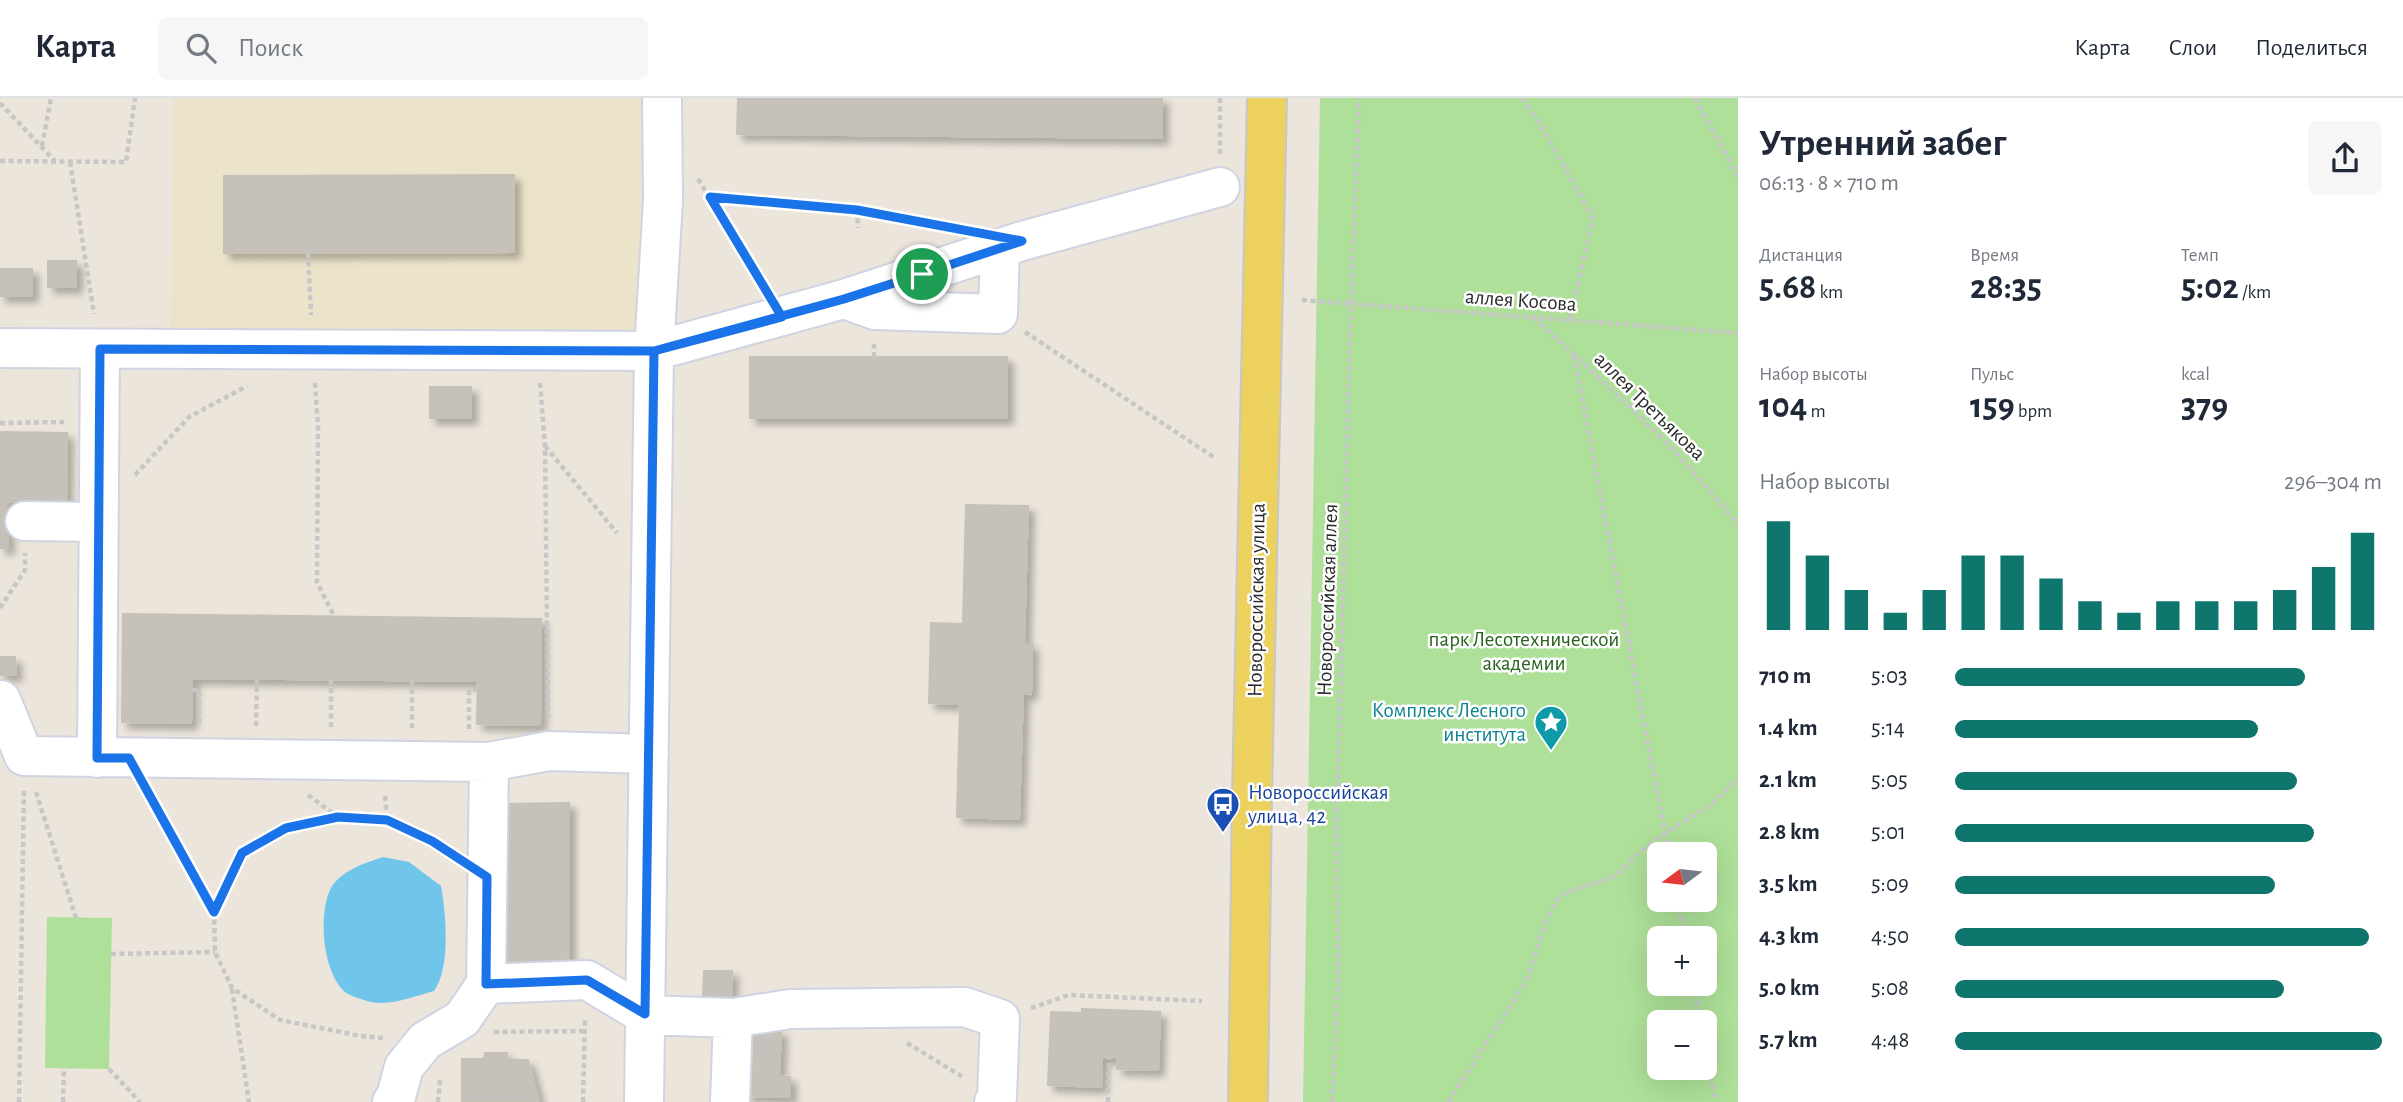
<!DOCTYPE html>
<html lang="ru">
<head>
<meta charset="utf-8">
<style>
	:root { --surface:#fff; --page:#f6f6f7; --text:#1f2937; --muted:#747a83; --line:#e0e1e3; --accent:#0f766e }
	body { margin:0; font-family:"Alegreya Sans",sans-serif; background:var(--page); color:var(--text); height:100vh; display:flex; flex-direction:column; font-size:26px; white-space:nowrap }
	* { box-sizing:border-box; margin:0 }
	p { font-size:23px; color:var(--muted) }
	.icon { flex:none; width:38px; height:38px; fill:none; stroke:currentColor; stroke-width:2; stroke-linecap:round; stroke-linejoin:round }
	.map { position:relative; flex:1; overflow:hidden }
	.side { display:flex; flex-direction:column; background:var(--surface); width:665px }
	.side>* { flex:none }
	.needle { width:46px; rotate:255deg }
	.tools { position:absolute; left:1647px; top:744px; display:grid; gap:14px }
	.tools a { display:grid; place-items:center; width:70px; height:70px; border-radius:10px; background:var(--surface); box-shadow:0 7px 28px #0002; font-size:35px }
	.pin { position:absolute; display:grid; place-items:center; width:60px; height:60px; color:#fff; margin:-30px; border:4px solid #fff; border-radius:50%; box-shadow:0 2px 7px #0007 }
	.round { display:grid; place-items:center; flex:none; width:74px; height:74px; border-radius:10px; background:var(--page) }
	.overview { display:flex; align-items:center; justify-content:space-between; height:119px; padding:0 21px }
	h1 { font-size:38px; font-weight:600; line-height:52px }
	.figures { display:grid; grid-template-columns:repeat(3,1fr); gap:10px; height:119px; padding:7px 21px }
	.figures div { display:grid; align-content:center }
	.figures b { font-size:35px; font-weight:600 }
	.figures small { font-size:19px; font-weight:400 }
	.figures p { font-size:19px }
	.chart { height:196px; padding:14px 21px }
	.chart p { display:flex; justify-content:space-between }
	.chart svg { width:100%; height:126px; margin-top:7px; stroke:var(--accent); stroke-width:6 }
	ul { padding:0 21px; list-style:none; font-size:23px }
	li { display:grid; grid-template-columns:112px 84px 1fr; align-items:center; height:52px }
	li i { height:18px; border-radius:9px; background:var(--accent) }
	header { display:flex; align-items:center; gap:42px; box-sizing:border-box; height:98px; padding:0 35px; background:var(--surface); border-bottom:2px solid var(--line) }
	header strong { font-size:33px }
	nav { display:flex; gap:38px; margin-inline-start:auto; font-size:24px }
	.search { width:490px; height:63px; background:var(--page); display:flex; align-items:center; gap:18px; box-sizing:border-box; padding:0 24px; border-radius:10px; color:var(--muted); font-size:26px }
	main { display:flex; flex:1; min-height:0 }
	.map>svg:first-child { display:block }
	.education { fill:#ece3cb }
	.green { fill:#aee099; fill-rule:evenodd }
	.water { fill:#70c5ea }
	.building { fill:#c6c1bb; stroke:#c6c1b5; stroke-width:2; filter:url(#shadow) }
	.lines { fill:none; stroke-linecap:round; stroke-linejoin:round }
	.minor-casing { stroke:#d0d3e1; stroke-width:42 }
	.major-casing { stroke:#c7c7c7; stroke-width:42 }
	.path { stroke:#c7c7c7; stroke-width:4.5; stroke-dasharray:5 3.5; stroke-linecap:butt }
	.minor { stroke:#fff; stroke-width:38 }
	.major { stroke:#ecd15f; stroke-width:38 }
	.route-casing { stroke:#fff; stroke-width:14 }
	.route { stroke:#1a73e8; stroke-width:9 }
	.labels { text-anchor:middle; stroke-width:5; stroke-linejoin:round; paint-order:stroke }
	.street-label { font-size:21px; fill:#292929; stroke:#fff }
	.park-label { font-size:21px; fill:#27631c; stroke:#fff }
	.culture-label { font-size:21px; fill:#0d838f; stroke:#fff; text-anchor:end }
	.transit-label { font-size:21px; fill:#164399; stroke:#fff; text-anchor:start }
</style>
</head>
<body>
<header>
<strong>Карта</strong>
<div class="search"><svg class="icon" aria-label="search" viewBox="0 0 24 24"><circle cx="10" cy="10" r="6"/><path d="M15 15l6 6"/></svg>Поиск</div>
<nav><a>Карта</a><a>Слои</a><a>Поделиться</a></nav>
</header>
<main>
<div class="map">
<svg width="1738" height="1004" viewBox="0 0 1738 1004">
	<defs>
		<filter id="shadow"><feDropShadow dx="6" dy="6" stdDeviation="3.5" flood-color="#0004"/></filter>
	</defs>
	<rect width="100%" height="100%" fill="#ebe5db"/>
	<!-- education -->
	<path class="education" d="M174,0H642L639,240L170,231Z"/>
	<!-- green -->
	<path class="green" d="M1320,0H1738V1004H1303ZM1704,756V802H1659V756ZM1704,840V886H1659V840ZM1704,924V970H1659V924Z
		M47,819L112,820L109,971L45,970Z"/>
	<!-- water -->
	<path class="water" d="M383,759L409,764L441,788C446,816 451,870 434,893C415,898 391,908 371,904C364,902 350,898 345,894C323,875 318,818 330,792C339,773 365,765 383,759Z"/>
	<!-- building -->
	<path class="building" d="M738,0H1162V40L737,36Z
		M514,77V154L224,155V78Z
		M48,163H76V189H48Z
		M0,171H32V198H0Z
		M750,259H1007V320H750Z
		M430,289H449V320H430Z
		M449,289H471V320H449Z
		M0,334L67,335L66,404L4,403V415H8V450H0Z
		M966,407L1028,408L1024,546H1032L1031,596L1023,595L1019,721L957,719L960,606L929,605L931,525L963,526Z
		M123,516L541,521L540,627L477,626L478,583L192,580L191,625L122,624Z
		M0,559H15L16,577H0Z
		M569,705V870H505V706Z
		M704,873H732L731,900L703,899Z
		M1082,911L1160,914L1158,972L1117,971L1118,960H1102L1101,989L1048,987L1051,914L1082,915Z
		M749,932L781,933L779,979L747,978Z
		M485,955H507V962H528L539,1004H462V961H484Z
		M747,978L790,979V999L746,998Z"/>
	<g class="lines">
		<defs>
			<path id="minor" d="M844,201L875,212L998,216L1000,150
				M0,250L654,253L844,201L1022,143L1220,89
				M25,423L99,424
				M1,602L24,658L489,664L486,886L587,882L645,917L733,920L790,911L965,909L1000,921L997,999L994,1004
				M97,660L100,251
				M489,664L549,653L649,656
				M392,1004L395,1002L404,969L425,943L462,921L486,886
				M644,1004L654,253L663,102L662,0
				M730,1004L733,920"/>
			<path id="major" d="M1248,1004L1252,698L1267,0"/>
		</defs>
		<!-- minor casing -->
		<use href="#minor" class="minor-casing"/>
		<!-- major casing -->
		<use href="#major" class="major-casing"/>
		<!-- path -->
		<path class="path" d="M1220,0V56
			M1522,0L1542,29L1593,120L1570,221
			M1695,0L1738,79
			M0,5L55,63
			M42,48L51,0
			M0,63L126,64L135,0
			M70,64L94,216
			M698,81L763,187
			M710,99L857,112L949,129
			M857,112L858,130
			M308,155L311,217
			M1302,202L1738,235
			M1534,220C1605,285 1678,350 1738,427
			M1025,234L1215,360
			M1574,257L1669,756
			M874,259V246
			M315,285L318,328L317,484L334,518
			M540,285L545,348L548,619
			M0,325L64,324
			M545,348L617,435
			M135,377L189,319L247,288
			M0,510L25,472V455
			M192,592H199V626
			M256,628L257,580
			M331,629V581
			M412,630V582
			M469,631V592H478
			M36,694L76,820
			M148,695L213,813
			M308,697L338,719
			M385,698L387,722
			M1677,802L1685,840
			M111,856L215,854
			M1693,886L1701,924
			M232,891L249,1004
			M1031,910L1069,897L1202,903
			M494,934L584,933
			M383,940L361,938L280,922L232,890L215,854L214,814L242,755L286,730L338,719L387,722L432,743L454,758
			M907,945L963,979
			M1704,945L1716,1004
			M109,971L140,1004
			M19,1004L24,690
			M63,1004L64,970
			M438,1004L440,981
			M583,1004L585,921
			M1108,1004L1109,960
			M1332,1004L1338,883L1337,717L1351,205L1359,0
			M1448,1004L1526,884L1546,823L1556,803L1563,796L1610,780L1622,772L1641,753L1665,735L1711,707L1738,680"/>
		<!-- minor -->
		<use href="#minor" class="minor"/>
		<!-- major -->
		<use href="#major" class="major"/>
	</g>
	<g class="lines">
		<defs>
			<path id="route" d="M922,176L844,201L654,253L100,251L97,660H129L214,814L242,755L286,730L338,719L387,722L432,743L487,779L486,886L587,882L645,916L654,253L782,219L710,99L857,112L1022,143L922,176"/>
		</defs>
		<!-- route casing -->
		<use href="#route" class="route-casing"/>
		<!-- route -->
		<use href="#route" class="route"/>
	</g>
	<!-- icons -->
	<defs>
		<symbol id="sight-pin" viewBox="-11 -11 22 30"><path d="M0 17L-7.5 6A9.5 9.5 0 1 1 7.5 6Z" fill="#0f9aa8" stroke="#fff"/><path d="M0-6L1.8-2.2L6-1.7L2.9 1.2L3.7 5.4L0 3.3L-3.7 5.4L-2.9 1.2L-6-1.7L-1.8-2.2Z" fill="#fff"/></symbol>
		<symbol id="bus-pin" viewBox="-11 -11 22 30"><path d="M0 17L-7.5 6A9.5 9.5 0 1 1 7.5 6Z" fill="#1a4fb4" stroke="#fff"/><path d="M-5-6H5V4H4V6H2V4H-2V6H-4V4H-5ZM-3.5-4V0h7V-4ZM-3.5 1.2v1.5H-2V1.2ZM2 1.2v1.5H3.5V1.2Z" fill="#fff"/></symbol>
	</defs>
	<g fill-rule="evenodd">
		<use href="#sight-pin" x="1532" y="605" width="38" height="52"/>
		<use href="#bus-pin" x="1204" y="687" width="38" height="52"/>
	</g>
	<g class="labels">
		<!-- street labels -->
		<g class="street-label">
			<text transform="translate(1521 202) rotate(4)" y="7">аллея Косова</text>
			<text transform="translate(1650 308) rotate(44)" y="7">аллея Третьякова</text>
			<text transform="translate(1256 502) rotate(-89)" y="7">Новороссийская улица</text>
			<text transform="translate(1327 502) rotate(-88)" y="7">Новороссийская аллея</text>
		</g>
		<!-- park labels -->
		<g class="park-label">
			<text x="1524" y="548">парк Лесотехнической<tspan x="1524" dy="24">академии</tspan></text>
		</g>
		<!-- culture labels -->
		<g class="culture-label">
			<text x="1526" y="619">Комплекс Лесного<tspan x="1526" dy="24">института</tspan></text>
		</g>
		<!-- transit labels -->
		<g class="transit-label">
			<text x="1248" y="701">Новороссийская<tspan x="1248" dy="24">улица, 42</tspan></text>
		</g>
	</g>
</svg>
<div class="tools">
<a><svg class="needle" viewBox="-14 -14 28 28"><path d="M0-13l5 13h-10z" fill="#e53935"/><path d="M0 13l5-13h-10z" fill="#747a83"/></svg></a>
<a>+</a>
<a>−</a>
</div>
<div class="pin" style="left:922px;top:176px;background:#1e9e55"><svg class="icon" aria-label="arrive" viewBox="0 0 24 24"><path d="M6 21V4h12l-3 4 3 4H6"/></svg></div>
</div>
<section class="side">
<div class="overview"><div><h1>Утренний забег</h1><p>06:13 · 8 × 710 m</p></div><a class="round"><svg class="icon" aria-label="share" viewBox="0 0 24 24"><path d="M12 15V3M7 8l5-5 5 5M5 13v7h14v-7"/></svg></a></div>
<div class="figures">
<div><p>Дистанция</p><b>5.68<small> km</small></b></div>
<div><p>Время</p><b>28:35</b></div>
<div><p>Темп</p><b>5:02<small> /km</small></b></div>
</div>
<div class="figures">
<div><p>Набор высоты</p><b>104<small> m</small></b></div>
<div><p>Пульс</p><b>159<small> bpm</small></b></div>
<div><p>kcal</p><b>379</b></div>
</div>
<div class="chart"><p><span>Набор высоты</span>296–304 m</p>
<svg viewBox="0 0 160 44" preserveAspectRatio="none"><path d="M5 44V6M15 44V18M25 44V30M35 44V38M45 44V30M55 44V18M65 44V18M75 44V26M85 44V34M95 44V38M105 44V34M115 44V34M125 44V34M135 44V30M145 44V22M155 44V10"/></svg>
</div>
<ul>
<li><b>710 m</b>5:03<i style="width:82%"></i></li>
<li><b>1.4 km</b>5:14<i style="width:71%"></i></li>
<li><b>2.1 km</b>5:05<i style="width:80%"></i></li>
<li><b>2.8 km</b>5:01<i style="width:84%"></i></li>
<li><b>3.5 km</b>5:09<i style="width:75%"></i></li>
<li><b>4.3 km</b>4:50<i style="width:97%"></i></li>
<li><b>5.0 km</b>5:08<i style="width:77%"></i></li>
<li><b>5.7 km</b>4:48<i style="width:100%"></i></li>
</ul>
</section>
</main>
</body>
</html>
